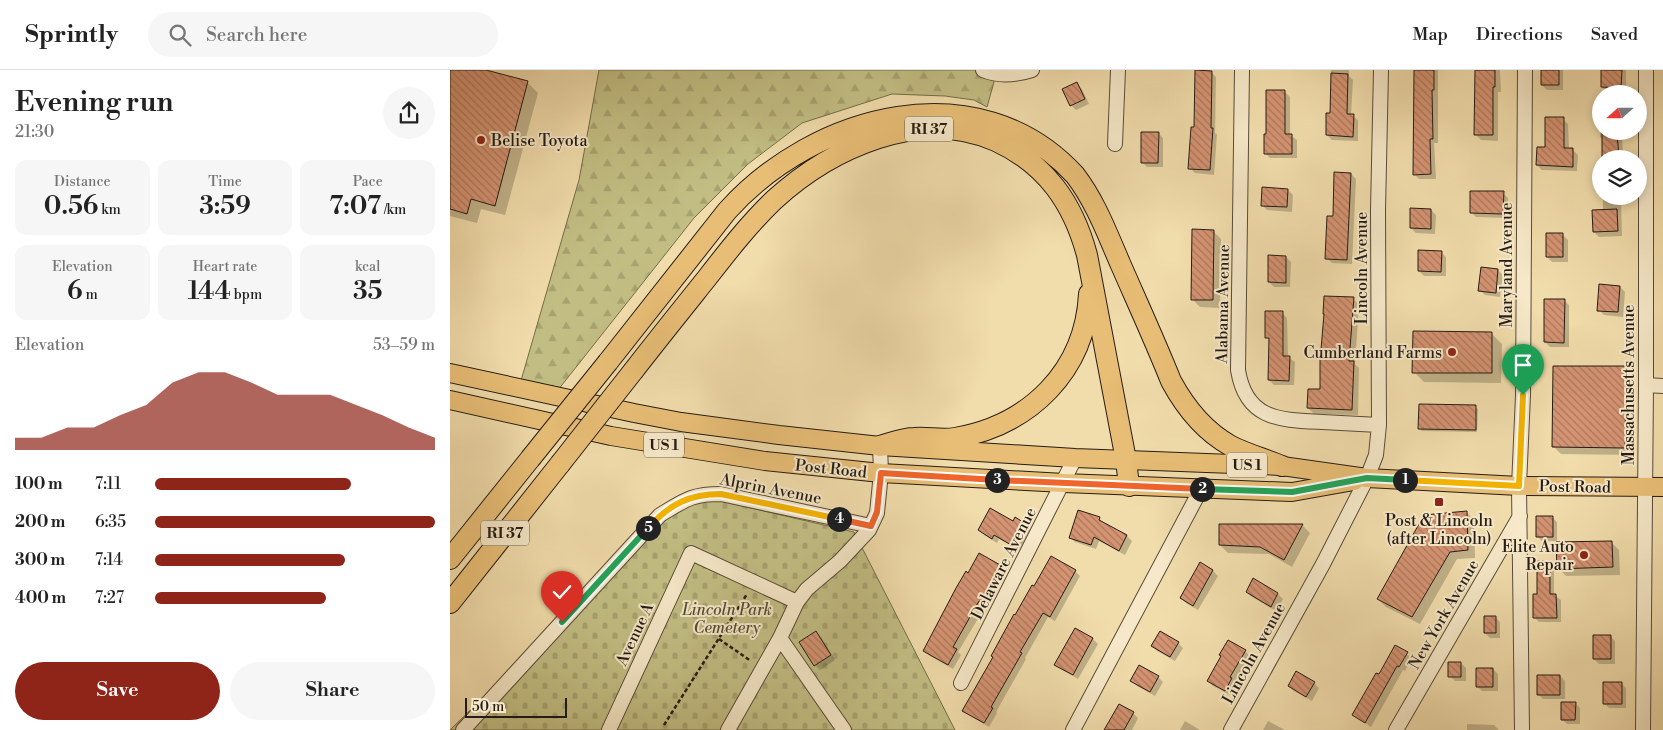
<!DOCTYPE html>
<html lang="en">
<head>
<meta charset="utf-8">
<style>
	:root { --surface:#fff; --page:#f6f6f6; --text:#222; --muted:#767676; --line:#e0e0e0; --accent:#8f2418 }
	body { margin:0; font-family:"Libre Bodoni",serif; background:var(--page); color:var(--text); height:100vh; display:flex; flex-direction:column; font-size:19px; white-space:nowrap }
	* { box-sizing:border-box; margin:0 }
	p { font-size:16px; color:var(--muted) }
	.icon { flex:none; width:28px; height:28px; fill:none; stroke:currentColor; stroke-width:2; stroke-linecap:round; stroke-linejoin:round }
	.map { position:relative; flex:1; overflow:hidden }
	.details { display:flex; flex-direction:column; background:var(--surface); width:450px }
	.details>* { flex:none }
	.needle { width:32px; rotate:249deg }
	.buttons { position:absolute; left:1142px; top:15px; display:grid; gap:10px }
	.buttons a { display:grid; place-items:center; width:55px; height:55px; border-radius:50%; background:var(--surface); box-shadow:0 2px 8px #0003; font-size:25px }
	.scale { position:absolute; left:15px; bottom:12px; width:102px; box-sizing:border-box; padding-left:5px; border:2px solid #251c15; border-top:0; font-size:14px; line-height:18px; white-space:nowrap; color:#251c15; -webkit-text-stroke:4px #f6e8c8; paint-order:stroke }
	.pin { position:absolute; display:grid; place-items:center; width:42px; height:42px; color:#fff; margin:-51px -21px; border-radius:50% 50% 50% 0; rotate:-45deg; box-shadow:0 0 5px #0007 }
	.pin .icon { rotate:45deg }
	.km { position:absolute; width:25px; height:25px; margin:-12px; border-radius:50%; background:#222; color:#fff; font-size:14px; line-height:25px; text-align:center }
	.round { display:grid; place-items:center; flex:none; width:52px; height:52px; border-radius:26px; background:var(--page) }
	.summary { display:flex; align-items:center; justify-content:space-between; height:85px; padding:0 15px }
	h1 { font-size:28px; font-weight:600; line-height:38px }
	.metrics { display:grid; grid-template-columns:repeat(3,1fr); gap:8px; height:85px; padding:5px 15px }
	.metrics div { display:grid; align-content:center; border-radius:12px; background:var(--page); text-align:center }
	.metrics b { font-size:25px; font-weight:600 }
	.metrics small { font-size:14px; font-weight:400 }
	.metrics p { font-size:14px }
	.chart { height:140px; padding:10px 15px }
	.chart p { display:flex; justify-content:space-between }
	.chart svg { width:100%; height:90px; margin-top:5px; fill:var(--accent); opacity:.7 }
	.action { display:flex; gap:10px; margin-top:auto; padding:10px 15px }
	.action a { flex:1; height:58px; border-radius:30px; background:var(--accent); color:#fff; font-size:20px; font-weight:600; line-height:58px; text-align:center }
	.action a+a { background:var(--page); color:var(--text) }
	ul { padding:0 15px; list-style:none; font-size:16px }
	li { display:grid; grid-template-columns:80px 60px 1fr; align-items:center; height:38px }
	li i { height:12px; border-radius:6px; background:var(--accent) }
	header { display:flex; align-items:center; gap:30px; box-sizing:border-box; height:70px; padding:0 25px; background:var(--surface); border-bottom:1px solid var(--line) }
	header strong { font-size:24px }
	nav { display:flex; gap:28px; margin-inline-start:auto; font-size:18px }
	.search { width:350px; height:45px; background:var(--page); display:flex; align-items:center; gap:12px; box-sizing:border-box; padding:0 18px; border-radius:28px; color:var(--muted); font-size:19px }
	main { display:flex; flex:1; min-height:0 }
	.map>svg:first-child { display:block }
	.forest { fill:url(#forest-firs); stroke:#746d4c }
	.cemetery { fill:url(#cemetery-stones); stroke:#746d4c }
	.shadow { fill:#0003 }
	.building { fill:url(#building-back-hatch); stroke:#251c15 }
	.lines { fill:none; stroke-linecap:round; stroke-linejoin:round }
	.minor-casing { stroke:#584c3a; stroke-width:16 }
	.major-casing { stroke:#251c15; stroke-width:20 }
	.highway-casing { stroke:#251c15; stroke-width:22 }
	.path { stroke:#251c15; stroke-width:2.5; stroke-dasharray:4 2.5; stroke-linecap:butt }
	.minor { stroke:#f6e8c8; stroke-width:14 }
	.major { stroke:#e8be76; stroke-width:18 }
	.highway { stroke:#e8be76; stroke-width:20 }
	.highway-bridge-casing { stroke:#251c15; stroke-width:22; stroke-linecap:butt }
	.highway-bridge { stroke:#e8be76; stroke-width:20 }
	.split-1-casing { stroke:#fff; stroke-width:10 }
	.split-2-casing { stroke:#fff; stroke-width:10 }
	.split-3-casing { stroke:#fff; stroke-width:10 }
	.split-4-casing { stroke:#fff; stroke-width:10 }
	.split-5-casing { stroke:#fff; stroke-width:10 }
	.split-6-casing { stroke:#fff; stroke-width:10 }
	.split-1 { stroke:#f5b400; stroke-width:6 }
	.split-2 { stroke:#22a559; stroke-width:6 }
	.split-3 { stroke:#f0652b; stroke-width:6 }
	.split-4 { stroke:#f0652b; stroke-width:6 }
	.split-5 { stroke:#f5b400; stroke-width:6 }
	.split-6 { stroke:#22a559; stroke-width:6 }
	.poi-dot { fill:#8f2418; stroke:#f6e8c8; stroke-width:2 }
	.labels { text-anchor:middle; stroke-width:4; stroke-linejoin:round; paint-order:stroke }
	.shield { fill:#f6e8c8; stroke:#64594b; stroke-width:1 }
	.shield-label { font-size:15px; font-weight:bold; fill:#251c15 }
	.poi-label { font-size:16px; fill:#251c15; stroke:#f6e8c8; text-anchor:end }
	.street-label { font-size:16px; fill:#251c15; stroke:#f6e8c8 }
	.park-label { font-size:16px; font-style:italic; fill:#544d36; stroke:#f6e8c8 }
</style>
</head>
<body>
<header>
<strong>Sprintly</strong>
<div class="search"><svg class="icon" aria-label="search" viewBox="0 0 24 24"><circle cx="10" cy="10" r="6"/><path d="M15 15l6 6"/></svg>Search here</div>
<nav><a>Map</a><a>Directions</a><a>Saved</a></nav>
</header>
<main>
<section class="details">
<div class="summary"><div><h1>Evening run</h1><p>21:30</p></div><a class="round"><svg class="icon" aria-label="share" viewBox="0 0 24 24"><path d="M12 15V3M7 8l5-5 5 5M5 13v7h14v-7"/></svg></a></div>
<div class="metrics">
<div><p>Distance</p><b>0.56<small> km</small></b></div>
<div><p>Time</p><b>3:59</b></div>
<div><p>Pace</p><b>7:07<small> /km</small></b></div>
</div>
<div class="metrics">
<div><p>Elevation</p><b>6<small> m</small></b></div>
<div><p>Heart rate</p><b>144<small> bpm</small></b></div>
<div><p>kcal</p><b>35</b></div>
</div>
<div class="chart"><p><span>Elevation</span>53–59 m</p>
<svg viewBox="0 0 160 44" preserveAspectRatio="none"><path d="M0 44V38L10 38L20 33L30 33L40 27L50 22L60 11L70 6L80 6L90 11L100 17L110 17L120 17L130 22L140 27L150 33L160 38V44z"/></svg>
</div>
<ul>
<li><b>100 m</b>7:11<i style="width:70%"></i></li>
<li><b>200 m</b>6:35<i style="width:100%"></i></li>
<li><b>300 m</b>7:14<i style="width:68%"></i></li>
<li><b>400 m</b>7:27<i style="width:61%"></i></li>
</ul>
<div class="action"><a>Save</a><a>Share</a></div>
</section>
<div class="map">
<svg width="1213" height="660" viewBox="0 0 1213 660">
	<defs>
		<pattern id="forest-firs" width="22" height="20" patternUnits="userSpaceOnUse" patternTransform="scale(1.25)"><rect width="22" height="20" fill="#c2be83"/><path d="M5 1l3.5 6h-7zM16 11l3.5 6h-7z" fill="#a7a370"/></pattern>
		<pattern id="cemetery-stones" width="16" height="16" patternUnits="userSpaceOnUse" patternTransform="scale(1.25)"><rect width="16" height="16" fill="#c2be83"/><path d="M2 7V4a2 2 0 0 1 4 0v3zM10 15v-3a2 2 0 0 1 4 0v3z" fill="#a7a370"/></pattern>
		<pattern id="building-back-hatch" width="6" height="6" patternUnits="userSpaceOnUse" patternTransform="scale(1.25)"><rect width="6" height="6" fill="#d49372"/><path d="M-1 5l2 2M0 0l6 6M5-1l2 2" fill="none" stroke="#ac775c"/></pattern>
	</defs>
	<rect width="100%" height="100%" fill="#f1dcab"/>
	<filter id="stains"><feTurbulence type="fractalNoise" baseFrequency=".004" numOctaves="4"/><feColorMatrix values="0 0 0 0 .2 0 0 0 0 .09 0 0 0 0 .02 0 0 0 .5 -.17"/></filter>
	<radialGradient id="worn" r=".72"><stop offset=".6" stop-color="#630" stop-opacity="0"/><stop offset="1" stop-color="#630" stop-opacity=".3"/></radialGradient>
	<!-- forest -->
	<path class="forest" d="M149,0H537L544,12L537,37L524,30L495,26L442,24L352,53L298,94L244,148L108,320L70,314L129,110Z"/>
	<!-- cemetery -->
	<path class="cemetery" d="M262,429L404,462L505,660H0L223,442L243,431Z"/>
	<!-- shadow -->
	<path class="shadow" d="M0,0H31L77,12L88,23L55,145L31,139L27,153L0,146Z
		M881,0H899V6L903,10L901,45L908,50V71L882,70L877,65L881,45Z
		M965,0H988V73H984L986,109H969L964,104Z
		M1027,0H1050L1051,22H1048V71L1031,70L1025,64Z
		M1092,0H1113V20H1097L1092,15Z
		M1152,0H1176V22H1157L1152,17Z
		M761,2L766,7L765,63L767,64L764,105L745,103L740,98L745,58Z
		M627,14L632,19L639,34L626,40L621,35L614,20Z
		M835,22L840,27V65L847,70V88H820L815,83L817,65Z
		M1151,45V61H1172L1173,89H1153V70L1150,67Z
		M1113,49L1118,54L1119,79L1123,80L1128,85L1127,101L1092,100L1087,95Z
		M708,63L713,68V97H697L692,92Z
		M901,104L906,109L902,194L882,193L877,188L884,147Z
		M838,120L843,125L842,142L817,140L812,135Z
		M1053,123L1058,128V148L1026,147L1021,142Z
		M1153,126H1173V128H1171L1172,166L1149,167L1144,162L1153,141Z
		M981,140L986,145L985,164L966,163L961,158Z
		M763,161L771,169L770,238L750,237L743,230Z
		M1113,165L1118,170V192H1102L1097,187Z
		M991,182L996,187V206H974L969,201Z
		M836,187L841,192L840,217H824L819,212Z
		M1048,200L1053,205L1050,227L1035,225L1030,220Z
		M1170,217L1175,222L1173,247L1154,245L1149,240Z
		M903,229L909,234L905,294L909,298L908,345L864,344L858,338L872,320Z
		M1114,230L1119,235V277H1100L1095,272Z
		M832,243L837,248L838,287L845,292L844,315H824L819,310L820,271L816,267Z
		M1041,263L1052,274L1051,313L974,312L964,302Z
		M1175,298L1183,305L1182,385L1111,384L1103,376Z
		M1025,337L1028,339L1027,362L972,361L969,358Z
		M1016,442L1024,450L1025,488L1007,489L970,554L936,537L928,529Z
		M1102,447L1107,452V473L1161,472L1169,480L1170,505L1116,506L1108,498L1107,471H1092L1087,466Z
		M649,448L654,454L677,466L682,471L675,485L649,471L646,479L625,472L620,467Z
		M563,453L575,455L580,460L569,480L549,469L547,473L534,465L529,460Z
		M770,456H853L860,463L842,497L819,484L778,483L770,475Z
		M530,484L551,497L556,502L508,582L511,585L503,599L480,586L475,581Z
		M601,488L625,501L630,506L605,551L598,547L575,588L576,589L546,642L547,643L539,657L519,645L514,640Z
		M1099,493L1104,498V525L1111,530V552H1089L1084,547L1088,525Z
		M750,494L763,501L768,506L748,540L736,533L731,528Z
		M804,510L828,524L833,529L826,541L802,527L797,522Z
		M1045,547L1050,552V568H1040L1035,563Z
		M626,559L643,569L648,574L628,609L611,599L606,594Z
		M366,562L371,567L385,590L370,600L365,595Z
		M1160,566L1165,571V594H1149L1144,589Z
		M728,573L733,578L725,591L707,581L703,576Z
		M946,577L962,588L955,601L953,600L921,657L903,645L929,606Z
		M795,581L800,586L784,613L786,614L780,625L763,616L758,611Z
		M1011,593L1016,598V611H1005L1000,606Z
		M1043,599L1048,604V621H1032L1027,616Z
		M1110,606L1115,611V629H1093L1088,624Z
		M708,607L713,612L705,626L687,616L682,611Z
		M864,613L869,618L862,631L844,621L839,616Z
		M1171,613L1176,618V638H1159L1154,633Z
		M1125,633L1130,638V654H1117L1112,649Z
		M670,635L683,643L688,648L682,660H660Z
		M735,651L750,660H730Z
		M818,651L835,660H813Z
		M1017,654L1044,655L1049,660H1017Z"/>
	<!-- building -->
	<path class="building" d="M0,0H36L78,11L45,136L21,129L17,144L0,139Z
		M745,0L762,1L761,58H763L760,100L738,99L741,57H744Z
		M964,0H984V20H982L983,69H980L981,104L963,105Z
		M1025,0H1045V17H1043V65H1024Z
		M1091,0H1109V15H1091Z
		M1151,0H1172L1171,18L1151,17Z
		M881,3L898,4L897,44H904L903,67L876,65V43H880Z
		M627,12L635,29L620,36L612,19Z
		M816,20H835V64H842V84H814V64H816Z
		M1095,47H1114V78H1123V97L1086,95L1087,77H1095Z
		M1152,61H1167L1169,89H1152Z
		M691,62H709L708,93H691Z
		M884,102L901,103L897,190L875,189L877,146H883Z
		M812,117L838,119L837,137L811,136Z
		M1020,121H1054L1053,144L1020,143Z
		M960,138L981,139V159L960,158Z
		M1167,139L1168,161L1143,162L1142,140Z
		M742,159L764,160L763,230H741Z
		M1096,163H1113V187H1096Z
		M968,180L992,181L991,202L968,201Z
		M818,185L836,186V213L818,212Z
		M1031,197L1048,199L1046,223L1028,221Z
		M1149,214L1170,216L1168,242L1147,241Z
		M874,226L904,227L899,291H904L902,340L857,338L858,319H870V291L874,244H873Z
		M1094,229H1115L1114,273L1094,272Z
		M815,241H833V286H840L839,311L818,310L819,268H815Z
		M963,261L1042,262V303H962Z
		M1103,296H1176L1175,378L1102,377Z
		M969,334L1026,335V360L968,359Z
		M540,438L563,451L565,447L576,454L563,476L544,465L542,469L528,460Z
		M628,440L650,447L649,450L677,465L669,481L644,467L641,475L619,468Z
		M1017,441L1018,480L1000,482L962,547L927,529L974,445Z
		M1086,446H1103V467H1086Z
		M769,454H853L834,490L810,477L769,475Z
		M1162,471L1163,497L1107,499L1106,472Z
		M529,483L552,496L531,532L529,531L503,577L507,579L498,595L473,581L506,518L516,501L518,503Z
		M601,486L626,500L600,547L593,543L570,582L572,583L541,637L543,638L534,653L512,641L543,587L541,586L564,544L565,545L582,515L584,516Z
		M1087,491H1100V524H1106L1107,548H1083V524H1087Z
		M750,492L763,500L743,536L730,528Z
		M803,508L828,523L821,537L796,522Z
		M1034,546H1046V563H1034Z
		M625,558L643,568L623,605L604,595Z
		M366,561L381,585L364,596L349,572Z
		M710,561L729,572L720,587L701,576Z
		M1143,565H1161V589H1143Z
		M778,570L796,580L780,607L782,608L775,621L757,611L771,586L769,585Z
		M945,575L958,582L949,597L947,596L915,653L902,645L926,603L929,604Z
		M998,592H1011V607H998Z
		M689,595L709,606L700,622L680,611Z
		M1026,598H1043V617H1026Z
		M846,601L865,612L856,627L838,616Z
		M1087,605H1110V625H1087Z
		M1153,612H1172V634H1153Z
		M1111,632H1126L1125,650H1111Z
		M669,634L684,642L674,660H654Z"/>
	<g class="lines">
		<defs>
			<path id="minor" d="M533,0C549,7 566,5 582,0
				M792,0L788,300C796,350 830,350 872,352C891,353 910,354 929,355
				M665,74L668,0
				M1196,315L1213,316
				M330,568L394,660
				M511,613L625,388
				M13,660L210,445C235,430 241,424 271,424L421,456
				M159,660L241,483L347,532
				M278,660L330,568L347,532L357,519L390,491L419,460L427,443L431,403L430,376
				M623,660L751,419
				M781,660L873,494L917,408L926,385L929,355L928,140L931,0
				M946,660L1070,446
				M1072,660L1069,416L1073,325L1075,0
				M1193,660L1196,315V0"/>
			<path id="major" d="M0,303L184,343L231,352L329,365L430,376L625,388L832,396L917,408L1069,416L1213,417
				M0,330L161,366L315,391L431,403L614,413L842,422L904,411"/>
			<path id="highway" d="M158,292L277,141C365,43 529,0 625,105C645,131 657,163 670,193C687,232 705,271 721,311C735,337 754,361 781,376C797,384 815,389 832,396
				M184,300C208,269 233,238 257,208C278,181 299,154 324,130C381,78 470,37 546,71C596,94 623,133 637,185L676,390L679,416
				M430,376C441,373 453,368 464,368C478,367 492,370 505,368C580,355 635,301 639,224
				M0,489L80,389
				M0,533L110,394"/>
		</defs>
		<!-- minor casing -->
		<use href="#minor" class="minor-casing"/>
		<!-- major casing -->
		<use href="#major" class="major-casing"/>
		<!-- highway casing -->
		<use href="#highway" class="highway-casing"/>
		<!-- path -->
		<path class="path" d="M269,569L301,591
			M214,655L297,524"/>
		<!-- minor -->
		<use href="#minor" class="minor"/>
		<!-- major -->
		<use href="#major" class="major"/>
		<!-- highway -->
		<use href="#highway" class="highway"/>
		<defs>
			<path id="highway-bridge" d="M80,389L158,292
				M110,394L184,300"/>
		</defs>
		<!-- highway-bridge casing -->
		<use href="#highway-bridge" class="highway-bridge-casing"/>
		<!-- highway-bridge -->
		<use href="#highway-bridge" class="highway-bridge"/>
	</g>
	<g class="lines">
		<defs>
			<path id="split-1" d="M955,410L1069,416L1073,325"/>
			<path id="split-2" d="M752,419L842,422L917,408L955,410"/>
			<path id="split-3" d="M547,410L752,419"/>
			<path id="split-4" d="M389,449L421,456L427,442L431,403L547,410"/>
			<path id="split-5" d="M198,458C220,434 239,424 271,424L389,449"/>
			<path id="split-6" d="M112,552L198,458"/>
		</defs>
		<!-- split-1 casing -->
		<use href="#split-1" class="split-1-casing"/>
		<!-- split-2 casing -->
		<use href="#split-2" class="split-2-casing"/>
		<!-- split-3 casing -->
		<use href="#split-3" class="split-3-casing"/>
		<!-- split-4 casing -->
		<use href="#split-4" class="split-4-casing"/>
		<!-- split-5 casing -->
		<use href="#split-5" class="split-5-casing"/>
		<!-- split-6 casing -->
		<use href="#split-6" class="split-6-casing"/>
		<!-- split-1 -->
		<use href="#split-1" class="split-1"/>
		<!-- split-2 -->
		<use href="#split-2" class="split-2"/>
		<!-- split-3 -->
		<use href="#split-3" class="split-3"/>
		<!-- split-4 -->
		<use href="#split-4" class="split-4"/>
		<!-- split-5 -->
		<use href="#split-5" class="split-5"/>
		<!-- split-6 -->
		<use href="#split-6" class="split-6"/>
	</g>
	<!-- markers -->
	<g class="poi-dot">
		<circle cx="31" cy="70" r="5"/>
		<circle cx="1002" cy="282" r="5"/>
		<rect x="984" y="427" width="10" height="10" rx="2.5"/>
		<circle cx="1134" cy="485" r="5"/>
	</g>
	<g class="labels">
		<!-- shield labels -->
		<g class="shield">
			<rect x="455" y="46.5" width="48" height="25" rx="4"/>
			<rect x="194" y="362.5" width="40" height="25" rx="4"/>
			<rect x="777" y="382.5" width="40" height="25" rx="4"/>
			<rect x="31" y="450.5" width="48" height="25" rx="4"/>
		</g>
		<g class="shield-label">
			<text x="479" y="64">RI 37</text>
			<text x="214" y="380">US 1</text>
			<text x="797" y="400">US 1</text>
			<text x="55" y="468">RI 37</text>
		</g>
		<!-- poi labels -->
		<g class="poi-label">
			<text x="41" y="76" text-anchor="start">Belise Toyota</text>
			<text x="992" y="288">Cumberland Farms</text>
			<text x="989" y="456" text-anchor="middle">Post &amp; Lincoln<tspan x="989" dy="18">(after Lincoln)</tspan></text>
			<text x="1124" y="482">Elite Auto<tspan x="1124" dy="18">Repair</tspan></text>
		</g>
		<!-- street labels -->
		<g class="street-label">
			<text transform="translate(1056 195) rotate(-90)" y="6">Maryland Avenue</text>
			<text transform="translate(911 198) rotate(-90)" y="6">Lincoln Avenue</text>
			<text transform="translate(772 234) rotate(-89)" y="6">Alabama Avenue</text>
			<text transform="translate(1178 315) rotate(-90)" y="6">Massachusetts Avenue</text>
			<text transform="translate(381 398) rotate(6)" y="6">Post Road</text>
			<text transform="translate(1125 416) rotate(1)" y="6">Post Road</text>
			<text transform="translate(321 418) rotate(11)" y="6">Alprin Avenue</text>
			<text transform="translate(553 493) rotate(-63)" y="6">Delaware Avenue</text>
			<text transform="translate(993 544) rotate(-60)" y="6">New York Avenue</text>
			<text transform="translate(184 564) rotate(-65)" y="6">Avenue A</text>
			<text transform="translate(803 583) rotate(-61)" y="6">Lincoln Avenue</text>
		</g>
		<!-- park labels -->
		<g class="park-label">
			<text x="277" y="545">Lincoln Park<tspan x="277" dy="18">Cemetery</tspan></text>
		</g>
	</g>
	<rect width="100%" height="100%" filter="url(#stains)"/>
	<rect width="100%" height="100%" fill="url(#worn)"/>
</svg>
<div class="buttons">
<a><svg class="needle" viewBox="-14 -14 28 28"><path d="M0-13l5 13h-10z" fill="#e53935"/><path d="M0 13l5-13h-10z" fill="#767676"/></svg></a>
<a><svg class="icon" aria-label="layers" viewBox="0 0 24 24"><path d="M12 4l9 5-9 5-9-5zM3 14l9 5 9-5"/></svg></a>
</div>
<div class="scale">50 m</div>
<div class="pin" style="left:1073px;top:325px;background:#1e9e55"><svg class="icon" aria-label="arrive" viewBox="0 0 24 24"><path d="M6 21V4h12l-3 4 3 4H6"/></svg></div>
<div class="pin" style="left:112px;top:552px;background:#d93025"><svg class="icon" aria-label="check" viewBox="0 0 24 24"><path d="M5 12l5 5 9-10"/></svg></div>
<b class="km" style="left:955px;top:410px">1</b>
<b class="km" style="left:752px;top:419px">2</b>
<b class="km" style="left:547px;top:410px">3</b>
<b class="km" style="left:389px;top:449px">4</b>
<b class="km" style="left:198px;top:458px">5</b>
</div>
</main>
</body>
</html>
